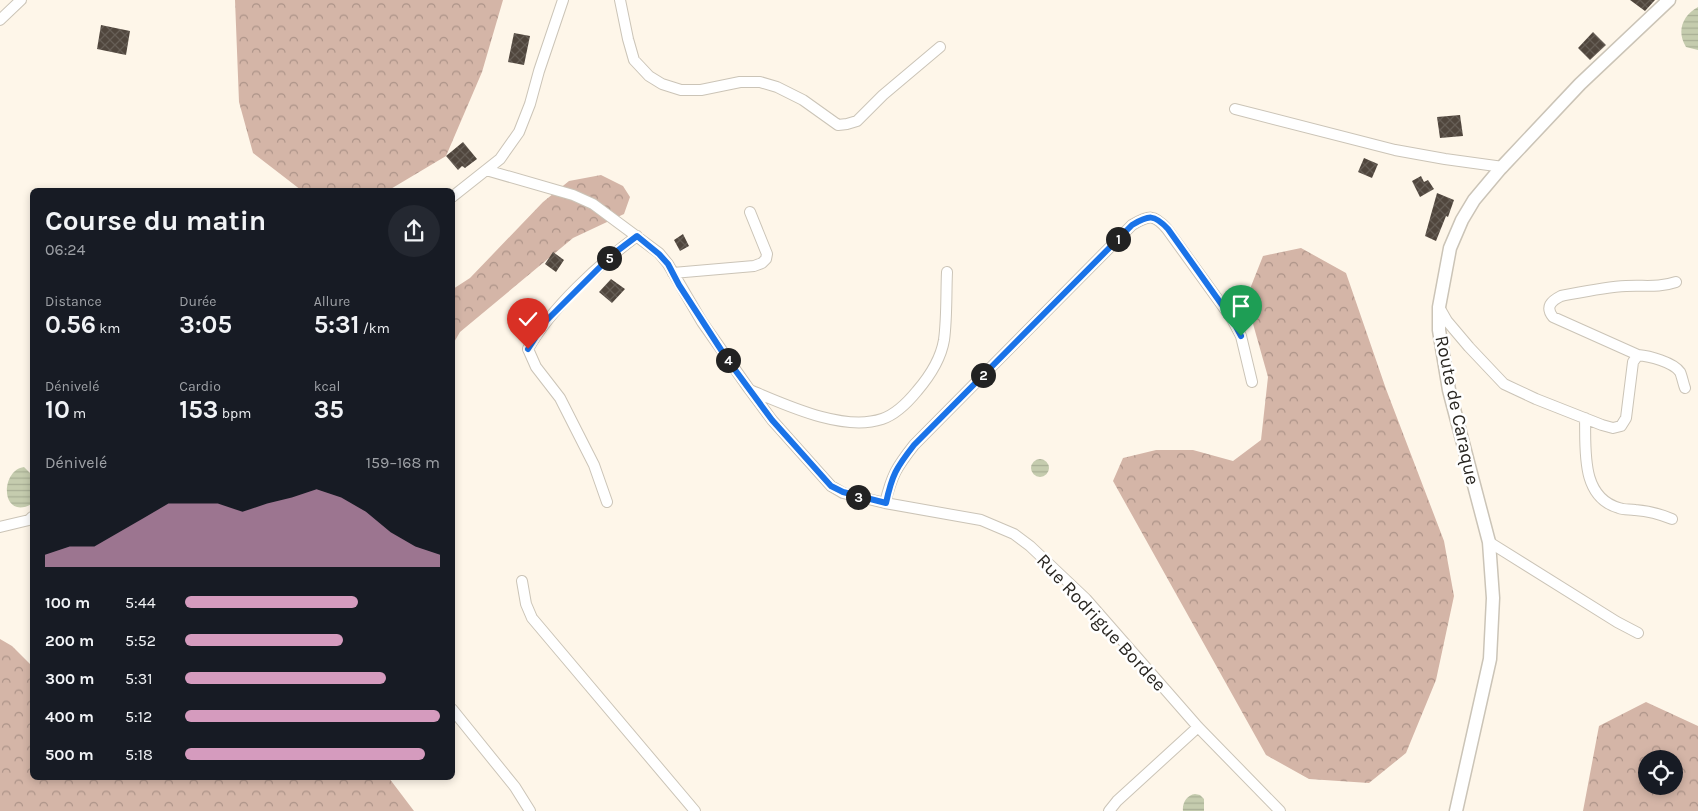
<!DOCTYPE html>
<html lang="fr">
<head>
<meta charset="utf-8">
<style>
	:root { --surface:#171b24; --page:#242831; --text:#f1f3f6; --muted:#9ea1a6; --accent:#d59bbe }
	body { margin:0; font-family:Karla,sans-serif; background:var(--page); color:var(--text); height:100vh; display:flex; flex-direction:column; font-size:19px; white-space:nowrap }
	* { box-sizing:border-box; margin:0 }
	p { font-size:16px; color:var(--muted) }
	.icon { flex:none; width:28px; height:28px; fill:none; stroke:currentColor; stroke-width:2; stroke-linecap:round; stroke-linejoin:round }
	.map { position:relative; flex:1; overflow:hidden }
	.drawer { position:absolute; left:30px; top:188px; width:425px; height:592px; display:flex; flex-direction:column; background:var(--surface); border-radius:8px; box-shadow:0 2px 8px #0003 }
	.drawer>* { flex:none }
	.controls { position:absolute; left:1638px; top:750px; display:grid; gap:10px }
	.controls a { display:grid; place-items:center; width:45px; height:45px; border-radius:50%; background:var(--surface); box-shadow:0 2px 8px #0003; font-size:25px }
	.pin { position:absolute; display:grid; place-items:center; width:42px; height:42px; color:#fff; margin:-51px -21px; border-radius:50% 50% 50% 0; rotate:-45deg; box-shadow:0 0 5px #0007 }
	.pin .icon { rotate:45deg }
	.km { position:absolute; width:25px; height:25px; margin:-12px; border-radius:50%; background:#222; color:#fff; font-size:14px; line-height:25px; text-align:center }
	.round { display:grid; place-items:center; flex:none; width:52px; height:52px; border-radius:26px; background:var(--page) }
	.overview { display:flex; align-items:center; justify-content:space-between; height:85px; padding:0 15px }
	h1 { font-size:28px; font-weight:700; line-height:38px }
	.stats { display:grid; grid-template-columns:repeat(3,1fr); gap:8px; height:85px; padding:5px 15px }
	.stats div { display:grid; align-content:center }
	.stats b { font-size:25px; font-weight:700 }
	.stats small { font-size:14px; font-weight:400 }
	.stats p { font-size:14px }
	.chart { height:140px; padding:10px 15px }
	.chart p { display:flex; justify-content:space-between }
	.chart svg { width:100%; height:90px; margin-top:5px; fill:var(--accent); opacity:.7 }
	ul { padding:0 15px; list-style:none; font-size:16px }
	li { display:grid; grid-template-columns:80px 60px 1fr; align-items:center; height:38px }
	li i { height:12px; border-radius:6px; background:var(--accent) }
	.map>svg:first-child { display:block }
	.forest { fill:url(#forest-crowns); fill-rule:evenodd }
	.water { fill:url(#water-rules) }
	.building { fill:url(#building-cross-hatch) }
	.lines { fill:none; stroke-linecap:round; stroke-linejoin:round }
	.minor-casing { stroke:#cbc4b7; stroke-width:12 }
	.tertiary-casing { stroke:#cbc4b7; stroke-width:15 }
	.minor { stroke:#fff; stroke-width:10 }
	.tertiary { stroke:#fff; stroke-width:12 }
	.route-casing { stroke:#fff; stroke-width:10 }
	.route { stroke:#1a73e8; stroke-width:6 }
	.labels { text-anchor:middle; stroke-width:5; stroke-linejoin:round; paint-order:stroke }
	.street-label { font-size:19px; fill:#292621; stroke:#fff }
</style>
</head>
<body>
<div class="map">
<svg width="1698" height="811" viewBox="0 0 1698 811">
	<defs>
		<pattern id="forest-crowns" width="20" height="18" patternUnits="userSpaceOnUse" patternTransform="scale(1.25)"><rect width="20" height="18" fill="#d4b5a7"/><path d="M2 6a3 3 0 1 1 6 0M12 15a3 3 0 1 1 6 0" fill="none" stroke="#ac9388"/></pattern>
		<pattern id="water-rules" width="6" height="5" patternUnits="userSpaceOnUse" patternTransform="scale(1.25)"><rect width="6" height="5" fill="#c5ccae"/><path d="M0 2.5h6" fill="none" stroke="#a9af95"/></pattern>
		<pattern id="building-cross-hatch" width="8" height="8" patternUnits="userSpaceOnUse" patternTransform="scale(1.25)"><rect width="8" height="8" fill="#50463d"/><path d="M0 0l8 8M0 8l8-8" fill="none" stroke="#665e56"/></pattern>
	</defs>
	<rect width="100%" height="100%" fill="#fef6e9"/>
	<!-- forest -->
	<path class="forest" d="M235,0H503L482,72L446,156L389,190H301L253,153L239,102Z
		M601,175L623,186L630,197L624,214L573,238L460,332L453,344V289L470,278L543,202L569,181Z
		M1301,248L1346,273L1386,389L1444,541L1454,596L1436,680L1406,753L1369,783L1309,779L1266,755L1113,481L1123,458L1156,450H1193L1233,461L1261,440L1268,377L1246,299L1263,256Z
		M0,639L12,646L32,666V778H389L414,811H0Z
		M1646,702L1698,726V811H1583L1599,726ZM1646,759H1674V786H1646Z"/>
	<!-- water -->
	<path class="water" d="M1698,7V50L1686,47C1676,31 1683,15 1698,7Z
		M1031 468a9 9 0 1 1 18 0a9 9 0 1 1-18 0Z
		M24,467L32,475V504C0,521 0,470 24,467Z
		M1195,794L1200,795L1204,799V811H1183C1182,803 1187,795 1195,794Z"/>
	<!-- building -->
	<path class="building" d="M1630,0H1655L1645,11Z
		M101,25L130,31L126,55L97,49Z
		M1593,32L1606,45L1590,60L1578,48Z
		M514,33L530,36L524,65L508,62Z
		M1460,115L1463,136L1440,138L1437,117Z
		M463,142L477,159L465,168L462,166L458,170L446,156Z
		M1364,158L1378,164L1372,178L1358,172Z
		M1421,176L1424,182L1428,180L1434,189L1420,197L1412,181Z
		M1437,193L1454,200L1448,217L1446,216L1436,241L1425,236Z
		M683,234L689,246L680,251L674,240Z
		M553,252L564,260L556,272L545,264Z
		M611,279L625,289L612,303L599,292Z
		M522,309L532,322L517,330L509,320Z"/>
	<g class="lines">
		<defs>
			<path id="minor" d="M620,0L628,39L634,60L649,76L662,84L681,90H701L740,82H760L777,87L803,100L838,125L847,124L857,121L883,95L940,47
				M0,20L21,0
				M1235,109L1395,150L1445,159L1503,167
				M486,170L573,195L593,204L659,253L668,264L702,322L749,389L772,420L831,486L843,493L885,503L981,520L1014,534L1030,546L1086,599L1198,727L1280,811
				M452,197L500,159L519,132L530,104L539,71L563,0
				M673,273L754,266L762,263L766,259L767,254L750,212
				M1439,307L1447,321L1469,347L1504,384L1536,399L1602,425L1613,428L1621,426L1626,418L1633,362L1638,355C1649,356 1673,362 1680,372C1682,376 1683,383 1685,388
				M1638,355L1553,317C1545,307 1551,301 1561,296C1582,292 1605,287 1626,286C1645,285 1658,288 1676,282
				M750,390C786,405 843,432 882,419C897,414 908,402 917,391C929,377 941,358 944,340C947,318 946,294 947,272
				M1585,418C1586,449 1580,497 1619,508C1624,510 1630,509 1635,510C1648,511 1660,514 1672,519
				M607,502L594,465L560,398L536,367L528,349C551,308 599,264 637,236
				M885,503C892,475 896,468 914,445L1132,225C1149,215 1154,214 1167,229L1232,319L1241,336L1252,382
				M0,527L29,520L32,517
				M1489,542L1617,622L1638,633
				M522,581L526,604L532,618L695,811
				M452,709L515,787L530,811
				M1109,811L1117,801L1198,727"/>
			<path id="tertiary" d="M1456,811L1490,659L1493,598L1489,542L1449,390L1439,330V307L1450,248L1462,220L1474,200L1500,169L1580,84L1669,0"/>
		</defs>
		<!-- minor casing -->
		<use href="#minor" class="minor-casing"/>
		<!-- tertiary casing -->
		<use href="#tertiary" class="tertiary-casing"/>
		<!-- minor -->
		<use href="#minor" class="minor"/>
		<!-- tertiary -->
		<use href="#tertiary" class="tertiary"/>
	</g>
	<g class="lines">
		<defs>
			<path id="route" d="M528,349L546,321L612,255L637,236L659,254L668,264L679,285L727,359L772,420L831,486L843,492L886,503C892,475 896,468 914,445L1132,225C1149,215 1154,214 1168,229L1232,319L1241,336"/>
		</defs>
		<!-- route casing -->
		<use href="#route" class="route-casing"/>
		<!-- route -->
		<use href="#route" class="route"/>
	</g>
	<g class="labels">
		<!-- street labels -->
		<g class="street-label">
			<text transform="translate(1458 410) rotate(78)" y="7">Route de Caraque</text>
			<text transform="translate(1102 622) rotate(47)" y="7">Rue Rodrigue Bordee</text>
		</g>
	</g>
</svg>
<div class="controls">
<a><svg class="icon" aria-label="locate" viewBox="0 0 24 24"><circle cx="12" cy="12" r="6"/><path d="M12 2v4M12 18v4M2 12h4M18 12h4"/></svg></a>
</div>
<div class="pin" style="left:1241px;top:336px;background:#1e9e55"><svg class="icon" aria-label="arrive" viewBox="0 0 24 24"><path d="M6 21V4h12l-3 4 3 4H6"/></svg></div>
<div class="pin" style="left:528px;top:349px;background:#d93025"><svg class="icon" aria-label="check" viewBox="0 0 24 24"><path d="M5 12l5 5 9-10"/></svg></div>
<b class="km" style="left:1118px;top:239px">1</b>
<b class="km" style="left:983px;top:375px">2</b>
<b class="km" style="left:858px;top:497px">3</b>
<b class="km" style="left:728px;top:360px">4</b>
<b class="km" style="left:609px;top:258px">5</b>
<section class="drawer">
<div class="overview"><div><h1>Course du matin</h1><p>06:24</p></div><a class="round"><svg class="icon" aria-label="share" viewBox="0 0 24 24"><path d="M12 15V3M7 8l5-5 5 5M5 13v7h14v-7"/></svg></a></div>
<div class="stats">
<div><p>Distance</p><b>0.56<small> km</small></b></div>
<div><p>Durée</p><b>3:05</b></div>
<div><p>Allure</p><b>5:31<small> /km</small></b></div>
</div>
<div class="stats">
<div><p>Dénivelé</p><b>10<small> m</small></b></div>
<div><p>Cardio</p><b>153<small> bpm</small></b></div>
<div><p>kcal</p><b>35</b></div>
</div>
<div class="chart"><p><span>Dénivelé</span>159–168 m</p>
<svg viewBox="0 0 160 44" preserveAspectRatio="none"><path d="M0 44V38L10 34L20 34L30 27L40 20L50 13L60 13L70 13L80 17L90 13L100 10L110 6L120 10L130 17L140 27L150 34L160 38V44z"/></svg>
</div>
<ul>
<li><b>100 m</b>5:44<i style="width:68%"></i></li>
<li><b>200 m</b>5:52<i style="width:62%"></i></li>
<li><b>300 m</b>5:31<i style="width:79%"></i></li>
<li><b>400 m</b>5:12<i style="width:100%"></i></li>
<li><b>500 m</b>5:18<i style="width:94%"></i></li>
</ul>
</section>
</div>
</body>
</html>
